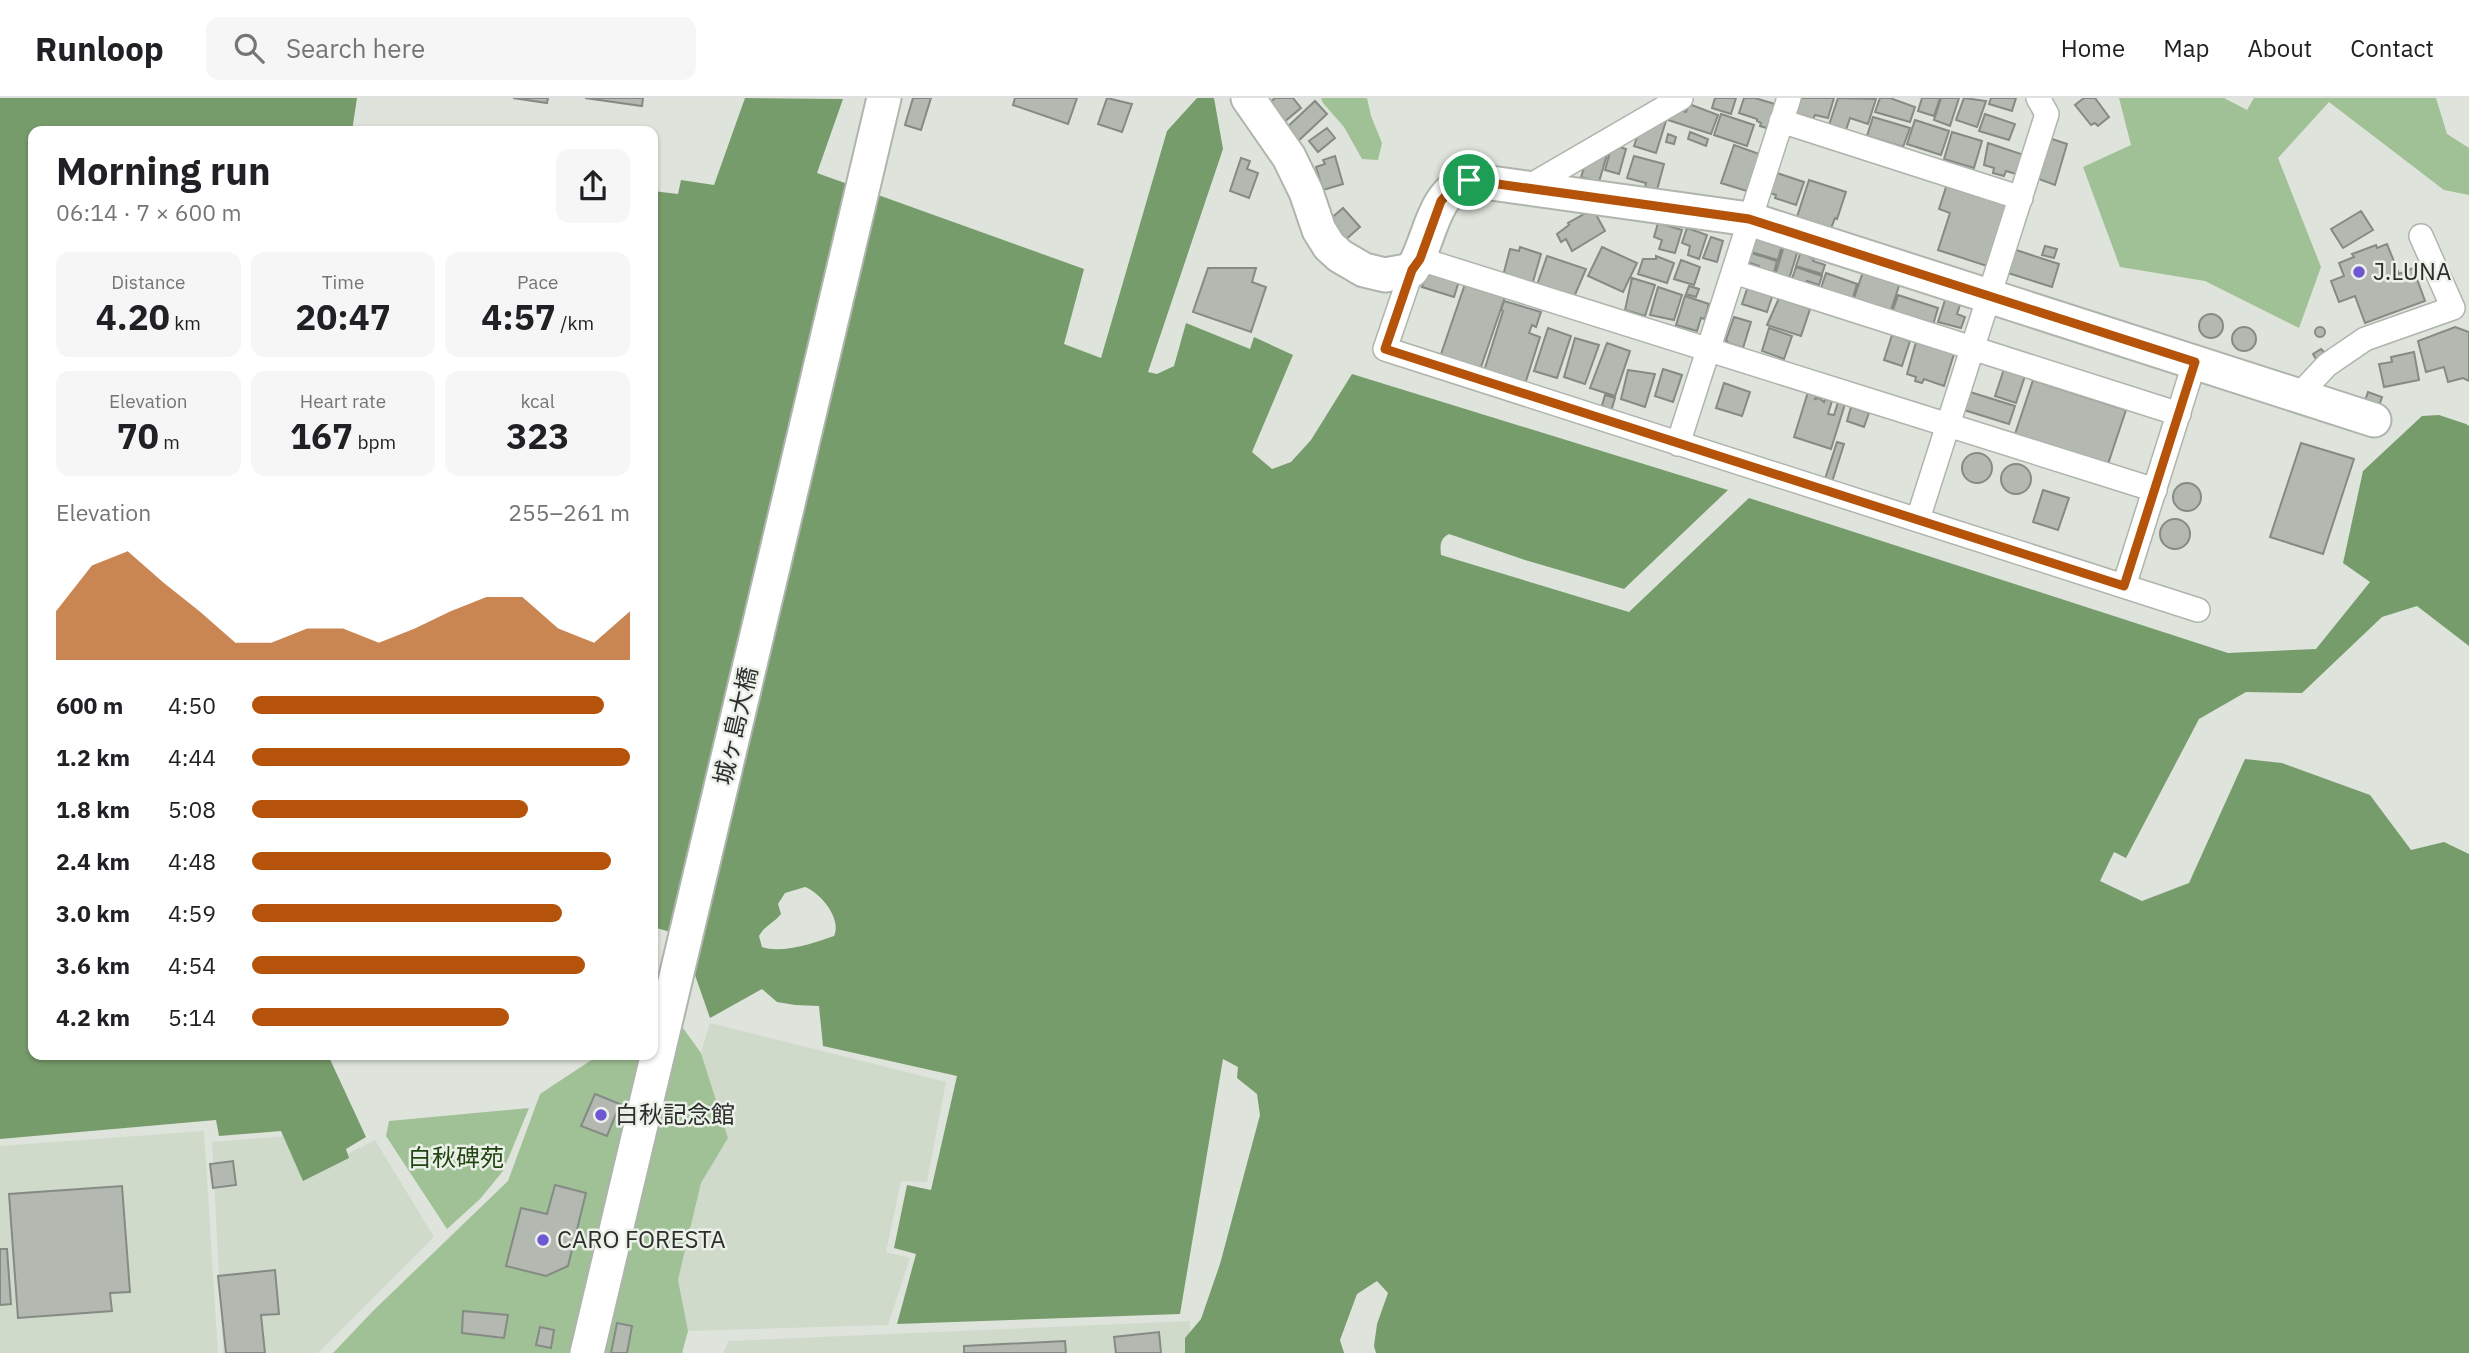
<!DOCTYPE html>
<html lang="en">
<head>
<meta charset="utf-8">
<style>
	:root { --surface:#fff; --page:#f6f6f6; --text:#202124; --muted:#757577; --line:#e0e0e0; --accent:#b45309 }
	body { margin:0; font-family:"IBM Plex Sans","Noto Sans JP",sans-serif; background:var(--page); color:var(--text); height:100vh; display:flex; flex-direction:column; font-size:26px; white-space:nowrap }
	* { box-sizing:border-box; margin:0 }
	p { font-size:23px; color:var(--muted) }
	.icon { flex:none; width:38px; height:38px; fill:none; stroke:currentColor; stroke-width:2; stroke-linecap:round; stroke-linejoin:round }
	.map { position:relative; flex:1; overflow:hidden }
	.side { position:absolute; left:28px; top:28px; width:630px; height:934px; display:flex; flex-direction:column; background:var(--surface); border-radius:14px; box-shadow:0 2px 5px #0004 }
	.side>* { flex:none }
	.pin { position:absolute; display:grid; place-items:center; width:60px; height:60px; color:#fff; margin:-30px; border:4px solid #fff; border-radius:50%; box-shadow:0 2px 7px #0007 }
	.round { display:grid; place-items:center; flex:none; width:74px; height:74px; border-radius:14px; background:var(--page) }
	.head { display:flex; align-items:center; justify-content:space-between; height:119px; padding:0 28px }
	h1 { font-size:38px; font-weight:700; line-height:52px }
	.figures { display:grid; grid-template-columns:repeat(3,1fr); gap:10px; height:119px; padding:7px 28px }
	.figures div { display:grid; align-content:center; border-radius:14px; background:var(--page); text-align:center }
	.figures b { font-size:35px; font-weight:700 }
	.figures small { font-size:19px; font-weight:400 }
	.figures p { font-size:19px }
	.chart { height:196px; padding:14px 28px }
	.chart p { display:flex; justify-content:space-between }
	.chart svg { width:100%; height:126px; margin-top:7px; fill:var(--accent); opacity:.7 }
	ul { padding:0 28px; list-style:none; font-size:23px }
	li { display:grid; grid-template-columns:112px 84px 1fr; align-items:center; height:52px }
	li i { height:18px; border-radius:9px; background:var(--accent) }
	header { display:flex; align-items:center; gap:42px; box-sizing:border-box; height:98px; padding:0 35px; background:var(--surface); border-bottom:2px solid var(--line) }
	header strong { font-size:33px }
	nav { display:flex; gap:38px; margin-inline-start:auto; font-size:24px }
	.search { width:490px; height:63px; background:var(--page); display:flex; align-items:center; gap:18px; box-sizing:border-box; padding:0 24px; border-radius:14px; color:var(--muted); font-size:26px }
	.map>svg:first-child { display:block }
	.built { fill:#cfdacb }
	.green { fill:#a0c095 }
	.water { fill:#779c6b; fill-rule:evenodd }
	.pier { fill:#dee4dc }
	.building { fill:#b3b8b1; stroke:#858b84; stroke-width:2 }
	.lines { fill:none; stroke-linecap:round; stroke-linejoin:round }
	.street-casing { stroke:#afb4ad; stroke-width:26 }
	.secondary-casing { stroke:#afb4ad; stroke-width:37 }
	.street { stroke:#fff; stroke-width:23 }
	.secondary { stroke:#fff; stroke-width:33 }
	.route-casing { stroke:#fff; stroke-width:14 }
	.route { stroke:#b45309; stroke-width:9 }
	.poi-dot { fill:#6e57d0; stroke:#ebf1e9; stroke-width:2.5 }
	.labels { text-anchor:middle; stroke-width:5; stroke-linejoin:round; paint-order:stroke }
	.poi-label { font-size:24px; fill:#2d2f2c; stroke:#ebf1e9; text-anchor:start }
	.street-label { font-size:24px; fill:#2d2f2c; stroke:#ebf1e9 }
	.park-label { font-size:24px; fill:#214511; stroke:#ebf1e9 }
</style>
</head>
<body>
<header>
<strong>Runloop</strong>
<div class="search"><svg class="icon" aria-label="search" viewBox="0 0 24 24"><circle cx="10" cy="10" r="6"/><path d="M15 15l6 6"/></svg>Search here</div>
<nav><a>Home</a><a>Map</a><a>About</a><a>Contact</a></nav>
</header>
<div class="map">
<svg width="2469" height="1255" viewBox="0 0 2469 1255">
	<rect width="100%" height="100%" fill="#dee4dc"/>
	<!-- built -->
	<path class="built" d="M710,925L946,984L927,1084L901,1083L886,1154L910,1160L888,1227L688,1233L678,1182L701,1085L728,1040L701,955Z
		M204,1033L218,1255H0V1048Z
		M288,1038L293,1060L306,1077L375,1042L434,1139L318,1255H223L212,1044Z
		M1190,1223V1255H723L729,1243Z"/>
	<!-- green -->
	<path class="green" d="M1321,0H1367L1371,18L1382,45L1378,62L1362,61L1344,29L1323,5Z
		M2119,0H2224L2247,12L2254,0H2436L2447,36L2469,50V97L2444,92L2329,4L2278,60L2321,169L2299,230L2205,183L2120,169L2083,69L2131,47Z
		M675,919L701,955L728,1040L701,1085L678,1182L688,1233L682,1255H333L374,1212L508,1083L540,996L599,957H653Z
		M529,1010L503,1073L480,1101L447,1131L386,1038L389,1023Z"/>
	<!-- water -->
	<path class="water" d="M0,0H357L352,33H33V957H328L366,1039L346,1051L349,1060L303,1083L281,1033L219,1038L216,1022L0,1041Z
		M745,0L843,1L817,75L1084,171L1064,246L1101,260L1167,33L1197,0H1214L1223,51L1148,274L1157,276L1174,268L1186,225L1250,251L1254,239L1293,257L1252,354L1272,371L1291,364L1311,342L1352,276L1728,392L1624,491L1525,462L1449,436C1440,440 1440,448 1441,457L1629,514L1749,400L2228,555L2316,551L2370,484L2343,465L2363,373L2422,318L2439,317L2466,326L2469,328V548L2417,508L2382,519L2302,595L2246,594L2199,621L2126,760L2114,754L2100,783L2142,803L2189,785L2245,661L2282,665L2370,697L2411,752L2444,744L2469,756V1255H1185V1240L1201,1221L1220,1166L1260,1017L1257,996L1237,980L1238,969L1223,961L1180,1216L897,1226L916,1156L894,1150L907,1087L931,1092L957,978L823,948L819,908L795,907L777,904L762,891L710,920L681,837L653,829V93L678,96L681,82L714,87ZM805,789C821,795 842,821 834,838C815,845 781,856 762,849L759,838C764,828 774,825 781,816L778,806L785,795Z"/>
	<!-- pier -->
	<path class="pier" d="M1377,1183L1388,1195L1377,1226L1374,1248L1376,1255H1344L1340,1242L1357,1196Z"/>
	<!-- building -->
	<path class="building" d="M513,0H548L547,5Z
		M585,0H643L642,8Z
		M913,0H931L921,32L905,27Z
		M1015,0H1077L1068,26L1013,7Z
		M1107,0L1132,6L1122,34L1098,26Z
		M1275,0H1293L1301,10L1278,29L1263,11Z
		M1715,0H1736L1731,16L1712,10Z
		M1744,0H1755L1778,7L1770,31L1760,28L1761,25L1757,23V21L1739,15Z
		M1795,0H1834L1828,20L1815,17L1813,21L1791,14Z
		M1838,0L1876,1L1868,26L1850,20L1846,32L1829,27Z
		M1880,0H1890L1915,9L1910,24L1875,14Z
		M1922,0H1940L1934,18L1918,13Z
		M1941,0H1959L1950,28L1934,22Z
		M1964,0L1986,3L1977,29L1956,22Z
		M1991,0H2016L2012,13L1989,6Z
		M2084,0H2095L2109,19L2098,28L2095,25L2091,27L2075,7Z
		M1315,3L1327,16L1295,46L1283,33Z
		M1689,6L1718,17L1711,36L1662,20L1674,10L1686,14Z
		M1721,16L1754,27L1747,48L1714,37Z
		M1985,16L2015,26L2009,42L1979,33Z
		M1873,19L1910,30L1903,49L1867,38Z
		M1657,20L1666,23L1656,55L1634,48L1639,33Z
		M1915,22L1949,33L1941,57L1907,46Z
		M1327,30L1335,40L1318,54L1309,43Z
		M1690,34L1708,41L1706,48L1688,41Z
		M1952,34L1982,43L1974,70L1944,61Z
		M1668,36L1676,39L1674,46L1666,44Z
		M2049,40L2067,46L2055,87L2036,80Z
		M1988,45L2024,57L2016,76L2006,73L2004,78L1993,75L1994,70L1984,67Z
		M1612,47L1626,51L1619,76L1605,72Z
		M1734,47L1762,57L1750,94L1721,85Z
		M1608,53L1599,84L1581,79L1585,67Z
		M1335,58L1343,86L1323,92L1316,69L1325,66L1323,62Z
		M1634,58L1664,66L1657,92L1645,89L1646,85L1627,80Z
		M1241,60L1250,63L1247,71L1258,75L1249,100L1230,93Z
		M1777,75L1804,84L1796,107L1775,100L1776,97L1767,94L1772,79L1776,80Z
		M1809,82L1846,94L1837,121L1835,120L1830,133L1796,122Z
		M1947,86L2007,105L1987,168L1938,152L1950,115L1939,111Z
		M1343,110L1360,129L1345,142L1328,123Z
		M1593,111L1605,133L1572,153L1566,141L1561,144L1557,136L1569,127L1568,125Z
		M2361,113L2373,132L2343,150L2331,131Z
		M1658,125L1682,132L1675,155L1659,151L1662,142L1654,139Z
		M1687,130L1707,137L1699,161L1688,157L1690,148L1682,145Z
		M1711,139L1723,143L1717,164L1703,160Z
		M1755,141L1782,147L1778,162L1751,154Z
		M2387,146L2399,176L2413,170L2425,203L2365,225L2355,198L2339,204L2331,183L2344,178L2339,165L2354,159L2352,156L2376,147L2377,150Z
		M1784,148L1798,152L1789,181L1775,177Z
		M2045,148L2057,151L2054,160L2042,157Z
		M1520,149L1541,156L1532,187L1506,179L1507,176L1504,174L1510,151L1519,153Z
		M1602,149L1637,165L1623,194L1588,178Z
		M2013,151L2059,166L2052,189L2005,174Z
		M1801,153L1809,156V159L1814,161L1813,163L1825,167L1822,176L1796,168Z
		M1751,155L1777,163L1773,178L1758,174L1759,168L1747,164Z
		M1547,158L1586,171L1574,199L1537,187Z
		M1656,158L1674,165L1667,185L1638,176L1643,161H1656Z
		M1681,162L1700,169L1694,187L1674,181Z
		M1796,169L1822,178L1819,187L1807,183V185L1791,184Z
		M1208,170H1256L1252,184L1266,189L1251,234L1193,214Z
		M1432,174L1459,183L1454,199L1422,189L1426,178Z
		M1863,174L1900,185L1890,215L1853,203Z
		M1826,175L1857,186L1852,203L1820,193Z
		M1632,180L1655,187L1645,218L1625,212Z
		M1465,186L1505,199L1480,272L1440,259Z
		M1689,188L1699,191L1696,199L1686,196Z
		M1748,188L1773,196L1767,214L1742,206Z
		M1658,189L1682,197L1674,222L1650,217Z
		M1898,197L1938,210L1933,227L1892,215Z
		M1685,198L1709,206L1705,221L1701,220L1697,233L1676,227Z
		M1946,199L1961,204L1957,216L1965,219L1961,230L1938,224Z
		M1779,200L1810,211L1801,238L1767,227Z
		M1504,203L1541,214L1536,229L1532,227L1529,235L1540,239L1525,286L1484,273L1503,213L1501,212Z
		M2199 228a12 12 0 1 1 24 0a12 12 0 1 1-24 0Z
		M1734,219L1751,224L1743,250L1728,245L1726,242Z
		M2232 241a12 12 0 1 1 24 0a12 12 0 1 1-24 0Z
		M2455,229L2469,234V283L2463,280L2448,284L2444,269L2426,274L2418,243Z
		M2315 234a5 5 0 1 1 10 0a5 5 0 1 1-10 0Z
		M1548,230L1571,238L1557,280L1534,273Z
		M1769,230L1792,238L1784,261L1762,253Z
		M1892,237L1910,243L1902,268L1884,262Z
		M1575,240L1599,247L1585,286L1564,279Z
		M1916,244L1954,256L1944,288L1924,281L1922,285L1915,283L1916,279L1907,276Z
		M1607,245L1630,253L1615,298L1590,290Z
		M2321,251L2325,255L2316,261L2313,256Z
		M2414,254L2419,282L2384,289L2379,266L2392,264L2391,259Z
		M2005,268L2026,275L2016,305L1995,298Z
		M1663,271L1682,277L1673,304L1655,298Z
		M1628,272L1655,276L1645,309L1621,301Z
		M2033,282L2126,312L2108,366L2015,336Z
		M1724,285L1750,294L1742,318L1716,310Z
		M1808,294L1817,297L1815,301L1819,300L1824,304L1825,301L1832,303L1828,316L1834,317L1838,304L1845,306L1831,351L1794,339Z
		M1970,294L2015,308L2009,326L1964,312Z
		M2368,294L2382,299L2379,308L2365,303Z
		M1605,297L1615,300L1612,310L1609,312L1602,307Z
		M1851,309L1869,315L1864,329L1847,323Z
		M1837,344L1844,346L1832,384L1825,381Z
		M2301,345L2354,361L2323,456L2270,439Z
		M1962 370a15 15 0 1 1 30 0a15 15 0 1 1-30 0Z
		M2001 381a15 15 0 1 1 30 0a15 15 0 1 1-30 0Z
		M2173 399a14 14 0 1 1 28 0a14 14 0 1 1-28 0Z
		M2043,392L2069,400L2058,432L2033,424Z
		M2160 436a15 15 0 1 1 30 0a15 15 0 1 1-30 0Z
		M595,996L620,1006L607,1038L581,1028Z
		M233,1063L236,1087L213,1090L210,1066Z
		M555,1087L586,1095L568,1168L546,1178L506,1168L521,1110L547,1116Z
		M122,1088L130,1194L110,1195L112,1213L18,1220L9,1096Z
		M0,1151H7L11,1206L0,1207Z
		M275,1172L279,1216L261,1217L265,1255H226L218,1178Z
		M463,1213L508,1217L504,1240L462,1235Z
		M617,1225L632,1228L627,1255H611Z
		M540,1229L554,1232L551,1250L536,1247Z
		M1159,1234L1161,1255H1116L1114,1239Z
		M1065,1243L1066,1255H964V1248Z"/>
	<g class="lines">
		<defs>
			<path id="street" d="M1781,23L2021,100
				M1528,89L1681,0
				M1420,161L2155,392
				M1412,172L1385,251L2198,512
				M1734,174L2179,316
				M2299,297L2327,267L2365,241L2453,210L2421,138
				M1678,346L1789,0
				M1918,421L2047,16L2038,0
				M2124,488L2195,263"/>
			<path id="secondary" d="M1248,0L1289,59L1306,94L1319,132L1329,148L1340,158L1364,172L1385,177L1412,172C1431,142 1431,95 1469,82L1749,121L2374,322
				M587,1255L884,0"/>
		</defs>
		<!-- street casing -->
		<use href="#street" class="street-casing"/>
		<!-- secondary casing -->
		<use href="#secondary" class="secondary-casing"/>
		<!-- street -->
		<use href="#street" class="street"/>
		<!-- secondary -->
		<use href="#secondary" class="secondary"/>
	</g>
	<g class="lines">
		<defs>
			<path id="route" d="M1469,82L1749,121L2195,264L2124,488L1385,251L1412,172L1420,161L1441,103L1456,86Z"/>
		</defs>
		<!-- route casing -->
		<use href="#route" class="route-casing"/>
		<!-- route -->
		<use href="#route" class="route"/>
	</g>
	<!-- markers -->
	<g class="poi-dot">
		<circle cx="2359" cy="174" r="7"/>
		<circle cx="601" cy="1017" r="7"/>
		<circle cx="543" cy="1142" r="7"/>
	</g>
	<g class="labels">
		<!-- poi labels -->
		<g class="poi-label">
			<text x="2373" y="182">J.LUNA</text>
			<text x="615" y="1025">白秋記念館</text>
			<text x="557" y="1150">CARO FORESTA</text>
		</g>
		<!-- street labels -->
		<g class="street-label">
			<text transform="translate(736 628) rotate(-77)" y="8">城ヶ島大橋</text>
		</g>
		<!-- park labels -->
		<g class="park-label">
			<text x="456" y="1068">白秋碑苑</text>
		</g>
	</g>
</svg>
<div class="pin" style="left:1469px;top:82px;background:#1e9e55"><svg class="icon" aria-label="arrive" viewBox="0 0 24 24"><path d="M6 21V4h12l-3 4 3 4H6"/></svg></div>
<section class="side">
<div class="head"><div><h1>Morning run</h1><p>06:14 · 7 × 600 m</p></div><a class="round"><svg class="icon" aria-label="share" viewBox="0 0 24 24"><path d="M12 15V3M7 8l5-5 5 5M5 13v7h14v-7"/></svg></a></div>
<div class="figures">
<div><p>Distance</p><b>4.20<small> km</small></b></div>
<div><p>Time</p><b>20:47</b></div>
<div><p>Pace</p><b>4:57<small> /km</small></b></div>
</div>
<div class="figures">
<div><p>Elevation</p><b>70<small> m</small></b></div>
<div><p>Heart rate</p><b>167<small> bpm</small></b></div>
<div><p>kcal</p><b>323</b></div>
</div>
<div class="chart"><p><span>Elevation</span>255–261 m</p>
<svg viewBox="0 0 160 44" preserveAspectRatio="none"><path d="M0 44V27L10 11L20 6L30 17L40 27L50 38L60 38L70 33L80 33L90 38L100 33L110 27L120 22L130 22L140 33L150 38L160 27V44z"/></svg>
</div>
<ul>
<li><b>600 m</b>4:50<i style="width:93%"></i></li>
<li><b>1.2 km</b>4:44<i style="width:100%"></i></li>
<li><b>1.8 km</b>5:08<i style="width:73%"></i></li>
<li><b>2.4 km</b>4:48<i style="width:95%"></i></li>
<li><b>3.0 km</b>4:59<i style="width:82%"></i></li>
<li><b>3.6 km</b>4:54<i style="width:88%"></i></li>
<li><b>4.2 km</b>5:14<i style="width:68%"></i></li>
</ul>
</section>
</div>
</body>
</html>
